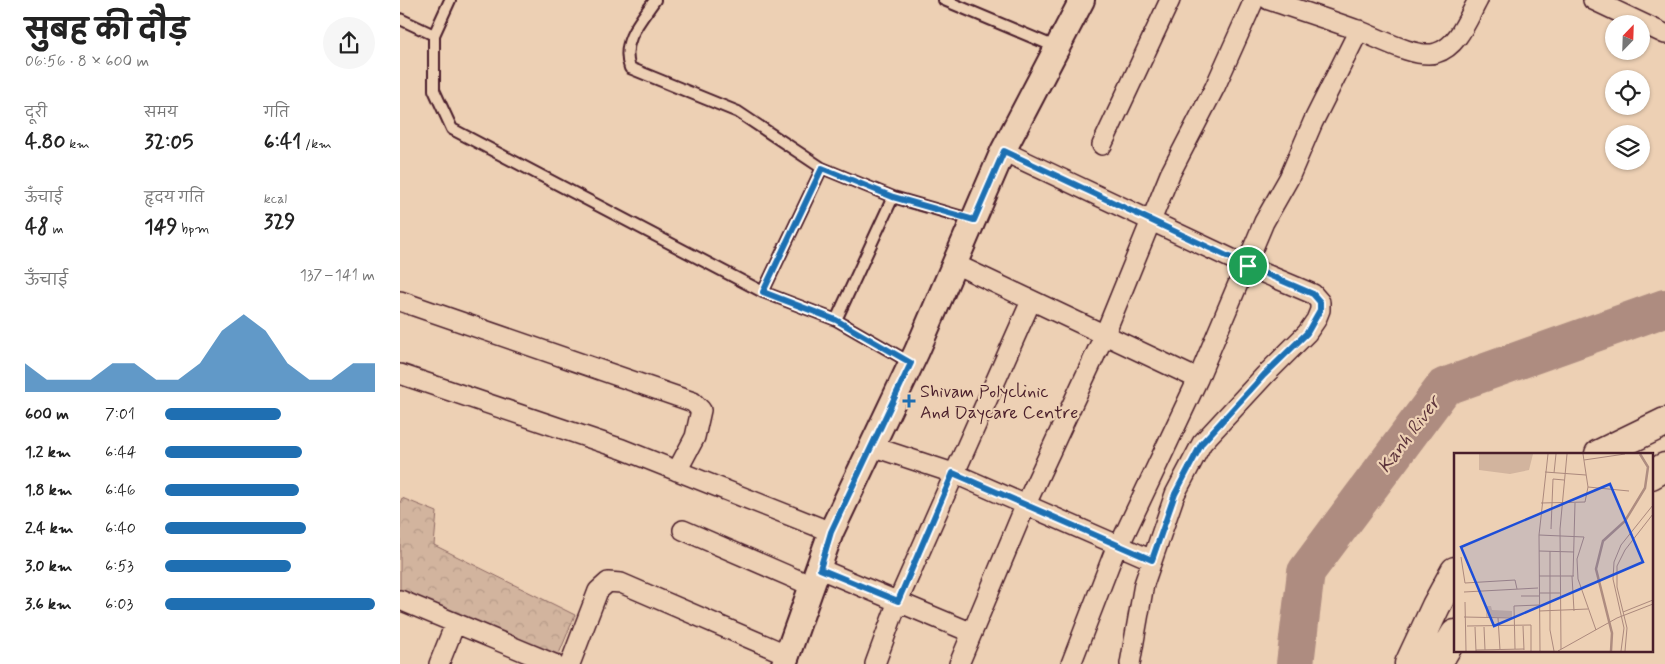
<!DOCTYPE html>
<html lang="hi">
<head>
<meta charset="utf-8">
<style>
	:root { --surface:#fff; --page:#f6f6f6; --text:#222; --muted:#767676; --accent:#1f6fb2 }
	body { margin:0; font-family:Mynerve,"Playpen Sans Deva",sans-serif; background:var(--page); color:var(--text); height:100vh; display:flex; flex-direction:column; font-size:19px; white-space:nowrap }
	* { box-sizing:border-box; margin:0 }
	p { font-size:16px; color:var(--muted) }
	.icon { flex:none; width:28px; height:28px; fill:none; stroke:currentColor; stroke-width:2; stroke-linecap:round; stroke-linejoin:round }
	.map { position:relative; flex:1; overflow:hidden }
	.side { display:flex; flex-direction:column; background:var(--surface); width:400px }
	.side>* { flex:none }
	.needle { width:32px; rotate:23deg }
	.controls { position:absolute; left:1205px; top:15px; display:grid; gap:10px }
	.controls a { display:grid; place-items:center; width:45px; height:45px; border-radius:50%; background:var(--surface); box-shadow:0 1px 4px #0004; font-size:25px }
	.pin { position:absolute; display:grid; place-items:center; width:42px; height:42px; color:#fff; margin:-21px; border:2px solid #fff; border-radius:50%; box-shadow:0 1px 5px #0007 }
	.round { display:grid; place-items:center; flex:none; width:52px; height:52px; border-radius:26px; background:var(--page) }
	.head { display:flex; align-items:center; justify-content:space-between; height:85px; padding:0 25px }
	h1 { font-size:28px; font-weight:700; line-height:38px }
	.stats { display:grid; grid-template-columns:repeat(3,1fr); gap:8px; height:85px; padding:5px 25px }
	.stats div { display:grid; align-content:center }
	.stats b { font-size:21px; font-weight:700 }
	.stats small { font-size:14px; font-weight:400 }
	.stats p { font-size:14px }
	.chart { height:140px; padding:10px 25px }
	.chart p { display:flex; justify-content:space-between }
	.chart svg { width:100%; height:90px; margin-top:5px; fill:var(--accent); opacity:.7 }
	ul { padding:0 25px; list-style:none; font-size:16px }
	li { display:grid; grid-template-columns:80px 60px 1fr; align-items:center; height:38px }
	li i { height:12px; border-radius:6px; background:var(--accent) }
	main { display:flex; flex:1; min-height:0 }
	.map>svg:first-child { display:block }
	.park { fill:url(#park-crowns); stroke:#8e6a64 }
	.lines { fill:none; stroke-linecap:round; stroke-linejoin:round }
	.river { stroke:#ae8c80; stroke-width:38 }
	.service-casing { stroke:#4a1f2b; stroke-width:14 }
	.minor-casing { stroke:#4a1f2b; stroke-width:22 }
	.tertiary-casing { stroke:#4a1f2b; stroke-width:28 }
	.secondary-casing { stroke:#4a1f2b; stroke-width:31 }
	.service { stroke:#edd0b4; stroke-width:10 }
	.minor { stroke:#edd0b4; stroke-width:19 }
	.tertiary { stroke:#edd0b4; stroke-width:24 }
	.secondary { stroke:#edd0b4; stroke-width:28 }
	.route-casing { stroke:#fff; stroke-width:10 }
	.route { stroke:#1f6fb2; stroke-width:6 }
	.poi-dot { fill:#1f6fb2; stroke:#edd0b4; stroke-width:2 }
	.labels { text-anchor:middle; stroke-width:4.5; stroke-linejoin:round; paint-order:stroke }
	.poi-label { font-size:18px; fill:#4a1f2b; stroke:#edd0b4; text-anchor:start }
	.water-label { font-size:19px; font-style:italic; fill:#5e353c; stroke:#edd0b4 }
	.inset-river { fill:none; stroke:#ae8c80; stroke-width:2.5 }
	.inset-road { fill:none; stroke:#ac897d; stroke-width:1 }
	.view { fill:#1d4ed8; fill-opacity:0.15; stroke:#1d4ed8; stroke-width:2.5 }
	.inset-edge { fill:none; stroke:#4a1f2b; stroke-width:2.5 }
</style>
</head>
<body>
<main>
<section class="side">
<div class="head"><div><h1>सुबह की दौड़</h1><p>06:56 · 8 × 600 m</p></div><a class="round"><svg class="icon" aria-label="share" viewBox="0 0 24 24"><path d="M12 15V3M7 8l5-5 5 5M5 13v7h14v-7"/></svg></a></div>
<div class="stats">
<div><p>दूरी</p><b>4.80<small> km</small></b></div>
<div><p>समय</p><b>32:05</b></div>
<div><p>गति</p><b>6:41<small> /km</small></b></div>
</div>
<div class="stats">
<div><p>ऊँचाई</p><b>48<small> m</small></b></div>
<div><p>हृदय गति</p><b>149<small> bpm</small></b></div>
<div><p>kcal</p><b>329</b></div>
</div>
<div class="chart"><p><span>ऊँचाई</span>137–141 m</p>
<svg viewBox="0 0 160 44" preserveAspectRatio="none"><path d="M0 44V30L10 38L20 38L30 38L40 30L50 30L60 38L70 38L80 30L90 14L100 6L110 14L120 30L130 38L140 38L150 30L160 30V44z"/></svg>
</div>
<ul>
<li><b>600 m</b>7:01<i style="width:55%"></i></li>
<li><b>1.2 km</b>6:44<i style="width:65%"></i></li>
<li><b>1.8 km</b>6:46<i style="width:64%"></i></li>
<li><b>2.4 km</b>6:40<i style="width:67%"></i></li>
<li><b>3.0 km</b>6:53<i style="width:60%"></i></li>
<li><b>3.6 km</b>6:03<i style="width:100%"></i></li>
</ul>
</section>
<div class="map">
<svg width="1265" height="664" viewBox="0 0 1265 664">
	<defs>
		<pattern id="park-crowns" width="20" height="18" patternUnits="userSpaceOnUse" patternTransform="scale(1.25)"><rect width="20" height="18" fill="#d2b49e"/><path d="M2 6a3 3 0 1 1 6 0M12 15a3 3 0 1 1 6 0" fill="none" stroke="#b69a88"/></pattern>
	</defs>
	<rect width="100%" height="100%" fill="#edd0b4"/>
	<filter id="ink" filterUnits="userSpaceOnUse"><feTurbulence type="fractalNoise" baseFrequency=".02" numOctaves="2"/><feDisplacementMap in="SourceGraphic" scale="10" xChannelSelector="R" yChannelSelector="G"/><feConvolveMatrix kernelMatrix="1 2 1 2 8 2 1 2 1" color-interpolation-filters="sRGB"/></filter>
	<g filter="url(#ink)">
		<!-- park -->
		<path class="park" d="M2,498L37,512L34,545L175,615L156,661L0,591V503Z"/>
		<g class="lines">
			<!-- river -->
			<path class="river" d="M895,664L906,572L1044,387L1265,308"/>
			<defs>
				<path id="service" d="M50,0L34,35V90L52,129L363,292L436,320L511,363
					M255,0C241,20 220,42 230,68L338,112L422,168L493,197L573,220
					M544,0L658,48
					M0,19L34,35
					M363,292L422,168
					M436,320L493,197"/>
				<path id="minor" d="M869,0C899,10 930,20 960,31C978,38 1017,59 1036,53C1058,47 1068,18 1078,0
					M1193,0L1265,34
					M702,145L770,0
					M603,151L847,266L913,294L920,302V310L916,320L907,333L865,375L802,443L775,494L744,584L730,664
					M555,264L798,379
					M0,301L293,402L301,410L295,437L277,471
					M0,374L222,449L431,532
					M471,446L553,473L752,560
					M283,530L412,586
					M719,546L798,379L864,222L889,178L913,122L959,30
					M420,569L570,632
					M0,600L154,664
					M39,664L55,624
					M170,664L198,591L208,582L221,583L388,655
					M475,664L498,601L631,301
					M559,664L626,504L704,336L770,174L815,87L854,0
					M671,664L717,545"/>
				<path id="tertiary" d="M384,664L431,532L517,351L603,151L682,0"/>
				<path id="secondary" d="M1199,454L1265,422
					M1251,475L1265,467
					M1009,664L1036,606L1055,571
					M1037,664L1055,634"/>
			</defs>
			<!-- service casing -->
			<use href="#service" class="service-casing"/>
			<!-- minor casing -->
			<use href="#minor" class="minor-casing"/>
			<!-- tertiary casing -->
			<use href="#tertiary" class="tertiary-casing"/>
			<!-- secondary casing -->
			<use href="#secondary" class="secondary-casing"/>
			<!-- service -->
			<use href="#service" class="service"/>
			<!-- minor -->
			<use href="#minor" class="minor"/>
			<!-- tertiary -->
			<use href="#tertiary" class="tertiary"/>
			<!-- secondary -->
			<use href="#secondary" class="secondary"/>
		</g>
	</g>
	<g class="lines" filter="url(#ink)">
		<defs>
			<path id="route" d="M604,151L848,266L913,294L920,302V310L907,333L864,375L802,443L775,494L752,560L553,473L498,601L420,569L431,532L511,363L436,320L363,292L422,168L493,197L574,220Z"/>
		</defs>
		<!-- route casing -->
		<use href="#route" class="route-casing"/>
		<!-- route -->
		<use href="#route" class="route"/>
	</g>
	<!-- markers -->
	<path class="poi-dot" d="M506.5 393.5h5v5h5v5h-5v5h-5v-5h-5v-5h5z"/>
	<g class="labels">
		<!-- poi labels -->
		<g class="poi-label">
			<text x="520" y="397">Shivam Polyclinic<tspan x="520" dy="21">And Daycare Centre</tspan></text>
		</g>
		<!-- water labels -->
		<g class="water-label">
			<text transform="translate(1008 434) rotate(-53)" y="7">Kanh River</text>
		</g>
	</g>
	<!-- overview -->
	<g transform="translate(1054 453)">
		<rect width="199" height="199" fill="#edd0b4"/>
		<path d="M25,1H79L75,17L56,21L25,17Z" fill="#d2b49e"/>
		<path d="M32,153H37L38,157L58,158V164H32Z" fill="#d2b49e"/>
		<path class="inset-river" d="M157,198L158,180L142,116L149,88L171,68L191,35L194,14L186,1"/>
		<path class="inset-road" d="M130,7L171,1M91,19L132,22M100,20L102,1M134,34L175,38M87,50L131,49L134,34L129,1M97,76L99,26L110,27M85,82L130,84L123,106L124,126L142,177M85,98L120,99M96,98V177L100,198M7,104L11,130L61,127L63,136M85,123H120M118,123L120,158M119,123L121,50M10,139L84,135M85,140H106M67,143H85M11,149L12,198M85,158L134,156M169,159L199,147M10,164L60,165M44,165L46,197M13,173L77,172V198M69,173L70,197M21,174L22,198M30,174L31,197M61,196L60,153L85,152M107,196L106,76L113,1M22,197L70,196M86,198L85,82L94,1M104,198L163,165L199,151M167,198L170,175L159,126L160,109L167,92L199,52M171,198L173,175L163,134V113L171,97L199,61"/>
		<path class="view" d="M156,31L189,109L40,173L7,94Z"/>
		<rect width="199" height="199" class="inset-edge"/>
	</g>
</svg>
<div class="controls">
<a><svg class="needle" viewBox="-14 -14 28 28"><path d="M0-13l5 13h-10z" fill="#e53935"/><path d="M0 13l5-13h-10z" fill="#767676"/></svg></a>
<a><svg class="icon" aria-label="locate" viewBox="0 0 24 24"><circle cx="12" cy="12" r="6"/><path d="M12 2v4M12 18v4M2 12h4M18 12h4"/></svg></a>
<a><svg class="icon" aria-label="layers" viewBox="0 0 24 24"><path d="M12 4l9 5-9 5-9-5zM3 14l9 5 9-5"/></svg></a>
</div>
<div class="pin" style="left:848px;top:266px;background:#1e9e55"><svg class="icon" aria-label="arrive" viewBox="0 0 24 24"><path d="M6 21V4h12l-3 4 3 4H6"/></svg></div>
</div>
</main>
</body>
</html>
